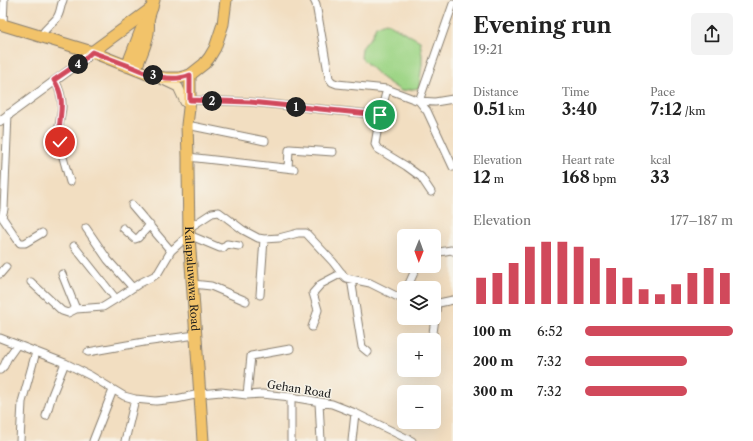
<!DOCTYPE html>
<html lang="en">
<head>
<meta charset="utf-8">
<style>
	:root { --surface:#fff; --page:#f2f2f2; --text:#222; --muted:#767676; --accent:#d1495b }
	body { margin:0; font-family:"Libre Caslon Text",serif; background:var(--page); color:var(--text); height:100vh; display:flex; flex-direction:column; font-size:15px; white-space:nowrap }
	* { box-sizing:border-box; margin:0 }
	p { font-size:13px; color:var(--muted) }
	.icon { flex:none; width:22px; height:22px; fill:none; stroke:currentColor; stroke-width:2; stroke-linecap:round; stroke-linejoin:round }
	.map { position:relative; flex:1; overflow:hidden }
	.sheet { display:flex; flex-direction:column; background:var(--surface); width:300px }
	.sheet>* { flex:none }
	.needle { width:26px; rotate:181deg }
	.tools { position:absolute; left:397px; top:229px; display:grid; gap:8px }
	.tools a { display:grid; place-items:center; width:44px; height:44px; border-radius:6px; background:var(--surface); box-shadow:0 4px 16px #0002; font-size:20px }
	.pin { position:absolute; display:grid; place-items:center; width:34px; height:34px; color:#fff; margin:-17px; border:2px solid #fff; border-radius:50%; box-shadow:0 1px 4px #0007 }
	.km { position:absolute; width:20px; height:20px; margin:-10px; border-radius:50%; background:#222; color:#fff; font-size:11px; line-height:20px; text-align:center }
	.round { display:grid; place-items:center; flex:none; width:42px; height:42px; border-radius:6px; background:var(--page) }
	.headline { display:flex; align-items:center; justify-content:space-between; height:68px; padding:0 20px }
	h1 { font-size:22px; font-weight:800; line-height:30px }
	.stats { display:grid; grid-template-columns:repeat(3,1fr); gap:6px; height:68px; padding:4px 20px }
	.stats div { display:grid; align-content:center }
	.stats b { font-size:17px; font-weight:800 }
	.stats small { font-size:11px; font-weight:400 }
	.stats p { font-size:11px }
	.chart { height:112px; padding:8px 20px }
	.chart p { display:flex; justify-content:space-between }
	.chart svg { width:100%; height:72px; margin-top:4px; stroke:var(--accent); stroke-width:6 }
	ul { padding:0 20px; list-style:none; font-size:13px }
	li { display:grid; grid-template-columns:64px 48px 1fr; align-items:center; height:30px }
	li i { height:10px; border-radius:5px; background:var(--accent) }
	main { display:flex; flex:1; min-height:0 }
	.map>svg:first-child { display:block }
	.green { fill:#9ed586; stroke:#5d7851 }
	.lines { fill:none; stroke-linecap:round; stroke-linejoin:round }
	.minor-casing { stroke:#877d6e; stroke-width:9 }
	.tertiary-casing { stroke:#877d6e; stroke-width:10 }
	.secondary-casing { stroke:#877d6e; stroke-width:11 }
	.primary-casing { stroke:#877d6e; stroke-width:13 }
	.minor { stroke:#fff; stroke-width:7 }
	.tertiary { stroke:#fff; stroke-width:8 }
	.secondary { stroke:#fae7c3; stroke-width:9 }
	.primary { stroke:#f2c36a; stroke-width:11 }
	.route-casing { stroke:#fff; stroke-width:8 }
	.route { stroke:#d1495b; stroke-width:5 }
	.labels { text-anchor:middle; stroke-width:3; stroke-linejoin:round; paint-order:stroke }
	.street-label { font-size:11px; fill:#1c1c1c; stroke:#f7f3e8 }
</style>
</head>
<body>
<main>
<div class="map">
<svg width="453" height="441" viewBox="0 0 453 441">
	<rect width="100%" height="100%" fill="#f7f3e8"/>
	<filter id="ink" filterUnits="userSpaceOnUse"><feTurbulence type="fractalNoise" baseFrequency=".025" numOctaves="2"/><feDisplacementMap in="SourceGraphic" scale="8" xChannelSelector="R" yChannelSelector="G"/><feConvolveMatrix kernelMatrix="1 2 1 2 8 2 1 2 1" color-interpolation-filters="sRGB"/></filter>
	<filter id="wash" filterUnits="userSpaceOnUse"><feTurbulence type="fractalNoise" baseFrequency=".012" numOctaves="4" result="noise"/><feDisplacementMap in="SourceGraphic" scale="16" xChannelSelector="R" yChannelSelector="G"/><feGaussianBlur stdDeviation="0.9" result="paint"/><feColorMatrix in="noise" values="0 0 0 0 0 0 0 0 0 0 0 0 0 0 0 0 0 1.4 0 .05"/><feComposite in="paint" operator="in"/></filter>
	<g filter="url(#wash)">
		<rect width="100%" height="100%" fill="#f2dec1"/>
		<!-- green -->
		<path class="green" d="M386,22L420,41L422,55V64L419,88L401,91L382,78L361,58L362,48L371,37L376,26Z"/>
	</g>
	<g filter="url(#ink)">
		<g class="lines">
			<defs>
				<path id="minor" d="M314,0L316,4L329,78L332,82L337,84L387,89L419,101L435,102L453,99
					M3,25L4,0
					M41,36C46,27 50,26 56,19C61,13 60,6 63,0
					M55,80C60,90 64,102 61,114C60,121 58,128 59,136C60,151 66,167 70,182
					M190,100L250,102L380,115L375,144L376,146L378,149L406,166L421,177L431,192
					M419,101L453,4
					M419,101L427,111L453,167
					M8,114L4,209L2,217L17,239L20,243H25L42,233
					M380,115L387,89
					M187,125L265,141
					M188,157L294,169
					M288,168L289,150L290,149L333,152
					M132,205L171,251
					M86,228L108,260L133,288
					M123,228L135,239L138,238L150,225
					M189,228L212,213L219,212L243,230L258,238L264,239L279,238L298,233H306L333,262L343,275L346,278L370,283L404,300
					M74,246L116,299
					M434,253L451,250L453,251
					M0,274L6,267
					M62,274L76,309
					M351,279L362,347L368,352
					M31,282L62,311L68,313L76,309L103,307L116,299L140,283L154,276L158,273L171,251L189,235L220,248H223L227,244L239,246
					M193,284L211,286L246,301
					M407,288L417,266
					M260,295L264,239
					M434,304L453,300
					M312,327L318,310L313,293L321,284L342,273
					M0,338L65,363L91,376L124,396L135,399L156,401L176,399L200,394L221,392L247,395L262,394L291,397L332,404L355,413L412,441
					M432,340L437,304
					M88,352L144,342L196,335
					M0,370L4,366L7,359L17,345
					M247,395L251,356L290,349
					M319,402L321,441
					M46,416L52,395L65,363
					M20,441L22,402L36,352
					M93,441L113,390
					M125,441L135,399
					M291,441V397
					M352,441L355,413"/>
				<path id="tertiary" d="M0,121L82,61L92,52"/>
				<path id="secondary" d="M161,79L178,87L185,102"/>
				<g id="primary">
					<path d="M0,24L92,52L147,74L165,78H179L190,75L204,64L209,58L215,48L223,24L226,0"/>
					<path d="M92,52L152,8"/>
					<path d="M127,66L141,30L148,20L154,0"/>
					<path d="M136,69C141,53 151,37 148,20"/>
					<path id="s1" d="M190,75V100L187,125L188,157V170L189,235L203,441"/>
				</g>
			</defs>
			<!-- minor casing -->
			<use href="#minor" class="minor-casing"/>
			<!-- tertiary casing -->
			<use href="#tertiary" class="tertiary-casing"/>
			<!-- secondary casing -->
			<use href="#secondary" class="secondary-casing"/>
			<!-- primary casing -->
			<use href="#primary" class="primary-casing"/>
			<!-- minor -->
			<use href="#minor" class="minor"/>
			<!-- tertiary -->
			<use href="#tertiary" class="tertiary"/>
			<!-- secondary -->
			<use href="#secondary" class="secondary"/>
			<!-- primary -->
			<use href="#primary" class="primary"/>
		</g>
	</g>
	<g class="lines" filter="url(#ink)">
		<defs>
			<path id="route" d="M60,142C56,118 69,104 54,80L82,61L92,52C103,56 115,61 127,65C146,73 169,84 190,75V100L250,102L380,115"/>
		</defs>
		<!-- route casing -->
		<use href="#route" class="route-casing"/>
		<!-- route -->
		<use href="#route" class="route"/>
	</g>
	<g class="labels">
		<!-- street labels -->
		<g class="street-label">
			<text dy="4" stroke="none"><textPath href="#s1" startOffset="204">Kalapaluwawa Road</textPath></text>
			<text transform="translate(299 389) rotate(9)" y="4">Gehan Road</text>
		</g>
	</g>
</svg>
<div class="tools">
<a><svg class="needle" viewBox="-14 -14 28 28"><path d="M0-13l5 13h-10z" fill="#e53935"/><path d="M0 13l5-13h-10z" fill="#767676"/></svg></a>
<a><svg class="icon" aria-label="layers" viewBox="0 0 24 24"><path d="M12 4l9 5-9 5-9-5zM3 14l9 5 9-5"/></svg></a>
<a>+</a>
<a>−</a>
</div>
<div class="pin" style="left:380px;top:115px;background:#1e9e55"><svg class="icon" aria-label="arrive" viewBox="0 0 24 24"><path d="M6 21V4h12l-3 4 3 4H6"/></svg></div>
<div class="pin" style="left:60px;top:142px;background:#d93025"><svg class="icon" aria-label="check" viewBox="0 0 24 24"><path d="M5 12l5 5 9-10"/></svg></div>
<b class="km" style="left:296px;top:107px">1</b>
<b class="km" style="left:212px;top:101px">2</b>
<b class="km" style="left:153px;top:75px">3</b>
<b class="km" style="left:78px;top:64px">4</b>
</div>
<section class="sheet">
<div class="headline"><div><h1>Evening run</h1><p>19:21</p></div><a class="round"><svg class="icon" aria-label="share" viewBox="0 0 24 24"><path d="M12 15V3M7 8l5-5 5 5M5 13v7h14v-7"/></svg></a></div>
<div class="stats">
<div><p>Distance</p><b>0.51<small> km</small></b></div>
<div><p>Time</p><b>3:40</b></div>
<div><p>Pace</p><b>7:12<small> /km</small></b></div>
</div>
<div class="stats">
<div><p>Elevation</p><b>12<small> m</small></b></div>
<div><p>Heart rate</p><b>168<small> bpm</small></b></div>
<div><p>kcal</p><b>33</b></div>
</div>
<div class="chart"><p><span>Elevation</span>177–187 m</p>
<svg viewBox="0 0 160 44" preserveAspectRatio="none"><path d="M5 44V28M15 44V25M25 44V19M35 44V9M45 44V6M55 44V6M65 44V9M75 44V16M85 44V22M95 44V28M105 44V35M115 44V38M125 44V32M135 44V25M145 44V22M155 44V25"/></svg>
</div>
<ul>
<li><b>100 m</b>6:52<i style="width:100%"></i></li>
<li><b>200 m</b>7:32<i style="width:69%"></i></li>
<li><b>300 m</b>7:32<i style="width:69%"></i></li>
</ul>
</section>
</main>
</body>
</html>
